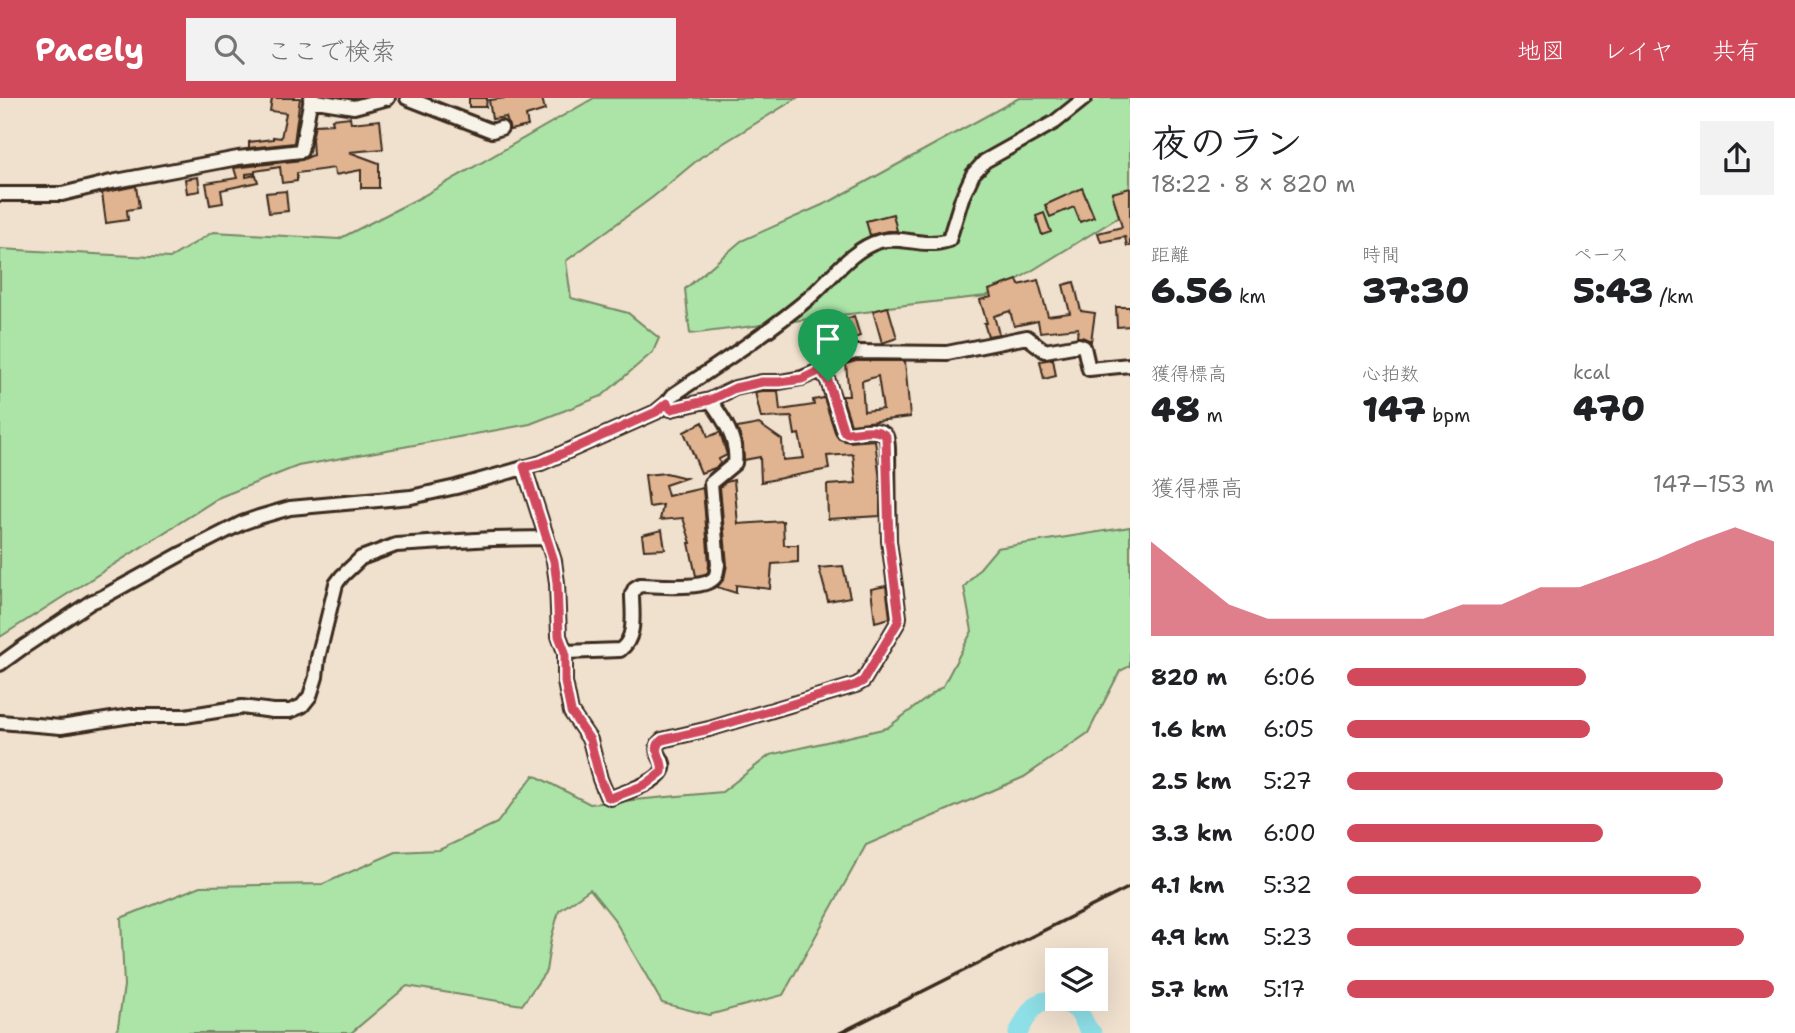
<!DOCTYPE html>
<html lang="ja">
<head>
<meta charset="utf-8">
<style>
	:root { --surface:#fff; --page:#f2f2f2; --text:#202124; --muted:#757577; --accent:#d1495b }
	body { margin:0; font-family:"Shantell Sans","Klee One",sans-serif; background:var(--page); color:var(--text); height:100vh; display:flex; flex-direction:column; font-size:26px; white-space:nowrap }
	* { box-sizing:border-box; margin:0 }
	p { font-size:23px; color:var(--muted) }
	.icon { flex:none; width:38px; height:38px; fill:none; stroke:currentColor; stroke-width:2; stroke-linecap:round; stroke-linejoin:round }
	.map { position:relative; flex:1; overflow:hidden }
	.sheet { display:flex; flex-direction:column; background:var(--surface); width:665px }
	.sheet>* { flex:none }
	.tools { position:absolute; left:1045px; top:850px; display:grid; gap:14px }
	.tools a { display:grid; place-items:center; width:63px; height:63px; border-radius:0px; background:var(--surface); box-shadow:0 7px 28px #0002; font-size:35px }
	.pin { position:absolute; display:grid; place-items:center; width:60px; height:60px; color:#fff; margin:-72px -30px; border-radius:50% 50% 50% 0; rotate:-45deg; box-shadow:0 0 7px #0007 }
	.pin .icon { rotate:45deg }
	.round { display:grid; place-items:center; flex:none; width:74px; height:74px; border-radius:0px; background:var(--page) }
	.headline { display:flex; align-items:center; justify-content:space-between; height:119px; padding:0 21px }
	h1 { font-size:38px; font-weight:800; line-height:52px }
	.figures { display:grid; grid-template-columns:repeat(3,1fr); gap:10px; height:119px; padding:7px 21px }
	.figures div { display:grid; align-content:center }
	.figures b { font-size:35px; font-weight:800 }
	.figures small { font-size:19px; font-weight:400 }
	.figures p { font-size:19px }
	.chart { height:196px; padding:14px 21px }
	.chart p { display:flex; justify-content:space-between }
	.chart svg { width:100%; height:126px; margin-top:7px; fill:var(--accent); opacity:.7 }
	ul { padding:0 21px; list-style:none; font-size:23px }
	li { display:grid; grid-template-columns:112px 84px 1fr; align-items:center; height:52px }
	li i { height:18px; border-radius:9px; background:var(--accent) }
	header { display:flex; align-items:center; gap:42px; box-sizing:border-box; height:98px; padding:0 35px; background:var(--accent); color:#fff }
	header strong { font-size:33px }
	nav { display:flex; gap:38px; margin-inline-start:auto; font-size:24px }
	.search { width:490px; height:63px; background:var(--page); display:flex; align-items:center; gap:18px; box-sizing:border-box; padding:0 24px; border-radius:0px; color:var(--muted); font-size:26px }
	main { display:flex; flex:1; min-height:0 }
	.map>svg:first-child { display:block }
	.green { fill:#ace4a8; stroke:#748763; stroke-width:2 }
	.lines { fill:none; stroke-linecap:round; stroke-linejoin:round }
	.river { stroke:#8edfe7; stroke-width:19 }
	.building { fill:#e0b491; stroke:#3b2a1e; stroke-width:2; fill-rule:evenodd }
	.minor-casing { stroke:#3b2a1e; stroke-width:18 }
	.minor { stroke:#f7f3e8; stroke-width:12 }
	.rail { stroke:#3b2a1e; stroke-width:3.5 }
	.route-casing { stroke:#fff; stroke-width:14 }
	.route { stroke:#d1495b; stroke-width:9 }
</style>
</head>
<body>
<header>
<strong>Pacely</strong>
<div class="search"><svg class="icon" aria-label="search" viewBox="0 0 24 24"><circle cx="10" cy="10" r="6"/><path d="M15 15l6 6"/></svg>ここで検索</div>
<nav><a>地図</a><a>レイヤ</a><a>共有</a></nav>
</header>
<main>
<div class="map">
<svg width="1130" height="935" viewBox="0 0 1130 935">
	<rect width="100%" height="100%" fill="#f0e0ce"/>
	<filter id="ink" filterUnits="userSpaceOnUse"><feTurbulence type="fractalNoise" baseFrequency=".0143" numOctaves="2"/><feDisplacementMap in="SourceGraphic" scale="14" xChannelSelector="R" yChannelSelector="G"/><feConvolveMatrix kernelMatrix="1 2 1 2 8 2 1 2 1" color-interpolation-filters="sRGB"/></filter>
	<g filter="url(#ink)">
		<!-- green -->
		<path class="green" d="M594,0H797L701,59L653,99L566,163L571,200L628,215L659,240L653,254L602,298L530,326L298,368L220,399L0,539V151L170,160L213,134L339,141L423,98Z
			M1019,0H1130V112L1012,185L986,198L888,209L873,213L690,236L685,191L741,143L831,103Z
			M1130,429V568L1120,573L1088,635L1024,679L866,747L783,897L709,917L662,905L614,821L590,791L559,813L551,841L546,873L522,907L407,888L351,935H117L124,888L121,820L201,788L323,786L396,754L439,752L497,725L534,677L590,706L722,694L770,657L887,630L943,588L972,533L964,489L997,450Z"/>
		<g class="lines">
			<!-- river -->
			<path class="river" d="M1018,935C1030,914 1034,897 1062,904C1069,906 1076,910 1080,916C1085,923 1085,929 1092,935"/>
		</g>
		<!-- building -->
		<path class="building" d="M272,0H300L294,45L249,50V44L273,41V39L281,40L286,15L270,13Z
			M469,0H487L486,9H469Z
			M506,0H542L545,12L526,18L528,28L510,32L506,19L492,21L489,2Z
			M350,19L351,25L380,22L383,51L349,54L379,65V90H361V72L335,77L334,70L297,75V83L282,85L280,69L255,73V75L246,76V79L256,77L258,84L221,92L223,105L210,107L206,85L237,80L234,70L302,62L313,57L312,41L315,27L333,26L332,21Z
			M198,79L200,93L187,95L185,81Z
			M136,88L139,110L127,112L128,122L106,125L102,95Z
			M1082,90L1094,119L1080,124L1074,109L1050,119L1045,107Z
			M1130,90V148H1127L1125,139L1101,144L1098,135L1122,129L1112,95Z
			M286,93L288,113L269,115L266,95Z
			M1044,115L1051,134L1042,137L1036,118Z
			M893,116L897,133H887L870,137L866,123Z
			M1017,182L1019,187L1038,182L1048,218L1070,215L1063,187L1074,184L1081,213L1095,215L1091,243L1082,239H1077L1078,230L1040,234L1038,223L1014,228L1010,213L994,218L999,236L988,238L984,225H987L980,202L991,199L989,192Z
			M888,209L897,240L882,245L873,213Z
			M1116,209H1130V228L1117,229Z
			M854,218L860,238L841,244L835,225Z
			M1053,261L1056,278L1044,281L1040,263Z
			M856,263H905L910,319L851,326L842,298H849L846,266ZM878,278L883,311L864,313L862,283Z
			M763,293H778L780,312L814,307L813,302L824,300L836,337L839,341L849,344L875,342L880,383V418L828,421L827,387L856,385L853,356L827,358L829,371L761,384L760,359L744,362L743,346L737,330L759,326L782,342L783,362L804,360L799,336L795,337L792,319L761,320L755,294Z
			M703,324L708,339L720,334L727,357L719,361L720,366L715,370L701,375L684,334Z
			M666,375L686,380L665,387L668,398L703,390L709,466L708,474L705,476L696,478L689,445H691L683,420L660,422L663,407L649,409L645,377Z
			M734,382L738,426L783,423L784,447H798V464L772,466L770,491L736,487V495L717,489L724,481L727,467L720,389L726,384Z
			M662,432L665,451L644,452L642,437Z
			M843,468L850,499L828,503L819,470Z
			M886,488L890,520L875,524L871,491Z"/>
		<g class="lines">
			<defs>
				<path id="minor" d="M407,0L492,33L501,30
					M310,2L354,9L388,0
					M0,96H62L111,84L238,60L301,53L311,0
					M667,305L671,311L710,302L735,290L762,284H780L802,280L821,272L837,260L855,254L947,255L1027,239L1045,253L1079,247L1084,249L1089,271L1130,267
					M524,369L554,463L557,485L559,538L565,554V584L571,614L590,642L600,681L607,698L611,700C623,695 656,685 662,673C669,662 648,654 662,642L709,631L856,587L863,583L898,524L899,519L889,443L888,351C888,349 887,339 886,338C880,329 857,334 848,335L844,334L828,283L821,272
					M565,554L620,552C637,540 632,515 632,496L635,490L640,487C656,487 705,493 715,479C717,476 717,470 718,467L711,385L735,365C738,342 723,320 710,302
					M0,566L22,550L91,504L103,499L183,455L242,425L259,419L290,410L411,399L456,389L541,365L656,314L667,305L673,297C719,266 766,236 809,200C831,181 851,151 880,143C902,137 923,151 949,142L962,100L973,76L985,63L1055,24L1085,0
					M0,624L61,629L131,618H185L242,609L273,613H290L302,608L310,598L316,579L318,560L336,486L342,478L361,460L396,447L492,441L547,440"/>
			</defs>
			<!-- minor casing -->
			<use href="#minor" class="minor-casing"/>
			<!-- minor -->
			<use href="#minor" class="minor"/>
			<!-- rail -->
			<path class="rail" d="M840,935L1130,789"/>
		</g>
	</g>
	<g class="lines" filter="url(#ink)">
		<defs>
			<path id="route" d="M821,272L828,283L844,334L848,335C860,334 877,329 886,338L889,443L899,519L898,524L863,583L856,587L709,631L662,642C650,651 665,662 662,674L645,687L611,700L607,698L600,681L590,642L571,614L565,584V554L559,538L557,485L554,463L524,369L541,365L656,314L667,305L671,311L710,302L735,290L762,284H780L802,281Z"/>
		</defs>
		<!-- route casing -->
		<use href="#route" class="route-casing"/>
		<!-- route -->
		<use href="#route" class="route"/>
	</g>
</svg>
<div class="tools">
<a><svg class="icon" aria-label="layers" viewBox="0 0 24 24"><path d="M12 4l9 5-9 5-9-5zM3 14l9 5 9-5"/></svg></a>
</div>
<div class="pin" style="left:828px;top:283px;background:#1e9e55"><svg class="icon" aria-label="arrive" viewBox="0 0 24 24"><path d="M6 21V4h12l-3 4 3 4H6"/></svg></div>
</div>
<section class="sheet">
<div class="headline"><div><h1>夜のラン</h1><p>18:22 · 8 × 820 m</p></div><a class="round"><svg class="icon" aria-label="share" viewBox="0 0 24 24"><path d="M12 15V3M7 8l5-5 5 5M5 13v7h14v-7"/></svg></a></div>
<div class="figures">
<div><p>距離</p><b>6.56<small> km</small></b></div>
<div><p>時間</p><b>37:30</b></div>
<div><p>ペース</p><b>5:43<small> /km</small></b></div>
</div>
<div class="figures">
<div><p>獲得標高</p><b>48<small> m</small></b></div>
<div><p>心拍数</p><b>147<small> bpm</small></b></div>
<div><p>kcal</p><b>470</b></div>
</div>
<div class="chart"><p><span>獲得標高</span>147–153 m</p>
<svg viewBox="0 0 160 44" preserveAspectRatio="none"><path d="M0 44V11L10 22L20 33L30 38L40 38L50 38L60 38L70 38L80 33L90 33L100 27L110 27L120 22L130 17L140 11L150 6L160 11V44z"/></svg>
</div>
<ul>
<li><b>820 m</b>6:06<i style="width:56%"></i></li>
<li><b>1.6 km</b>6:05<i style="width:57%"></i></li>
<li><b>2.5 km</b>5:27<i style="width:88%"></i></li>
<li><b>3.3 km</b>6:00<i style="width:60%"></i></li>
<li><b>4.1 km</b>5:32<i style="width:83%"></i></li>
<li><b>4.9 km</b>5:23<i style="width:93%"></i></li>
<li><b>5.7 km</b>5:17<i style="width:100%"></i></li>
</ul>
</section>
</main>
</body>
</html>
